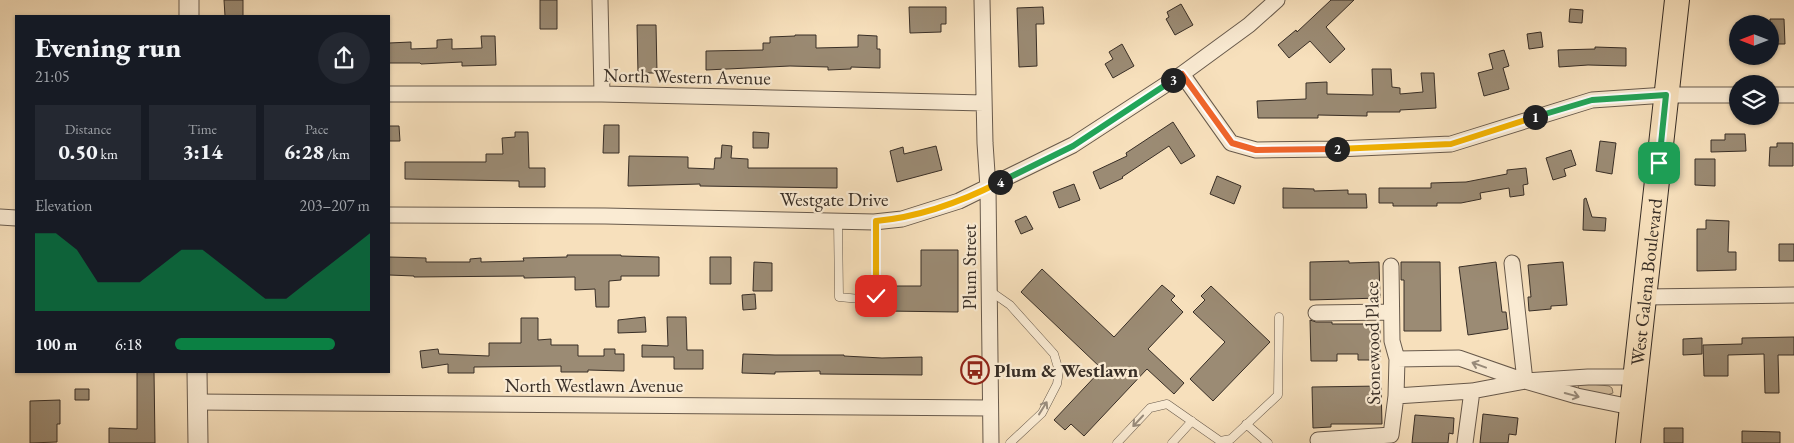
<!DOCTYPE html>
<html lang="en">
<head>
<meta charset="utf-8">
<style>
	:root { --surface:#171b24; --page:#242831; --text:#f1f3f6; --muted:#9ea1a6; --accent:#0b8043 }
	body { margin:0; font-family:"EB Garamond",serif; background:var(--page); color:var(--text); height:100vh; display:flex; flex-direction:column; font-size:19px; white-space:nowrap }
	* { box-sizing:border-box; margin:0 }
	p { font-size:16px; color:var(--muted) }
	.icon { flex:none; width:28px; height:28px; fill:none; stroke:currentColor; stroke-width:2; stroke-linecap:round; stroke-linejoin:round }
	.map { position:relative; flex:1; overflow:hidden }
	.side { position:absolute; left:15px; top:15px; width:375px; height:358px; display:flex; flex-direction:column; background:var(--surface); border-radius:0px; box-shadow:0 1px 4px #0004 }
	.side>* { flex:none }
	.needle { width:32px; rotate:270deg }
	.buttons { position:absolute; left:1729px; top:15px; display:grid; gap:10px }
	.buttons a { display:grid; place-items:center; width:50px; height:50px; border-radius:50%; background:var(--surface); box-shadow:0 1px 4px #0004; font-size:25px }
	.pin { position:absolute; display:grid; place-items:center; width:42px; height:42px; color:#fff; margin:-21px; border-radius:10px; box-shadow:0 2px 8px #0006 }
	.km { position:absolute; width:25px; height:25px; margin:-12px; border-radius:50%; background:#222; color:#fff; font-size:14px; line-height:25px; text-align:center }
	.round { display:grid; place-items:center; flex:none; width:52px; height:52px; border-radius:26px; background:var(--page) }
	.summary { display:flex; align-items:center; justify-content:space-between; height:85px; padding:0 20px }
	h1 { font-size:28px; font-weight:800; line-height:38px }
	.metrics { display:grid; grid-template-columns:repeat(3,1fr); gap:8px; height:85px; padding:5px 20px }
	.metrics div { display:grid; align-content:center; border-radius:0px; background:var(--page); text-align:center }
	.metrics b { font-size:21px; font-weight:800 }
	.metrics small { font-size:14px; font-weight:400 }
	.metrics p { font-size:14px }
	.chart { height:140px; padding:10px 20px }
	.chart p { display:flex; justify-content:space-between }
	.chart svg { width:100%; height:90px; margin-top:5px; fill:var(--accent); opacity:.7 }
	ul { padding:0 20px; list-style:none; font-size:16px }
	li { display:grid; grid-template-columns:80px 60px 1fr; align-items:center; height:38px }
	li i { height:12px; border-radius:6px; background:var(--accent) }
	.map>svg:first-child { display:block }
	.green { fill:#d7c2a2; stroke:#887864 }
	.building { fill:#9b8b74; stroke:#382e26 }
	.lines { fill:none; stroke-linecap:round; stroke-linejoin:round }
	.service-casing { stroke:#685a4c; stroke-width:9 }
	.minor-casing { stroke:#685a4c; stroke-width:17 }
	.tertiary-casing { stroke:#685a4c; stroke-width:21 }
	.primary-casing { stroke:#382e26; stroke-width:26 }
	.service { stroke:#faebd3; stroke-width:8 }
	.minor { stroke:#faebd3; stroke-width:15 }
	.tertiary { stroke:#faebd3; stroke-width:19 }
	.primary { stroke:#f7e0bc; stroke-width:24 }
	.oneway { stroke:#998c7c }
	.split-1-casing { stroke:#fff; stroke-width:10 }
	.split-2-casing { stroke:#fff; stroke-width:10 }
	.split-3-casing { stroke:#fff; stroke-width:10 }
	.split-4-casing { stroke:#fff; stroke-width:10 }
	.split-5-casing { stroke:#fff; stroke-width:10 }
	.split-1 { stroke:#22a559; stroke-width:6 }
	.split-2 { stroke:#f5b400; stroke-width:6 }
	.split-3 { stroke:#f0652b; stroke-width:6 }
	.split-4 { stroke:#22a559; stroke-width:6 }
	.split-5 { stroke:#f5b400; stroke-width:6 }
	.labels { text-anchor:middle; stroke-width:4.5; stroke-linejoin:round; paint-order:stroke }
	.street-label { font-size:19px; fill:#382e26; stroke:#faebd3 }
	.poi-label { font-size:19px; font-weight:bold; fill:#382e26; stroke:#faebd3; text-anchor:start }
</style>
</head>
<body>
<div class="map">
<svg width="1794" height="443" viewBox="0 0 1794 443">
	<rect width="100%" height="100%" fill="#f7e0bc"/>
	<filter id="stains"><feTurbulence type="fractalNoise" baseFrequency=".004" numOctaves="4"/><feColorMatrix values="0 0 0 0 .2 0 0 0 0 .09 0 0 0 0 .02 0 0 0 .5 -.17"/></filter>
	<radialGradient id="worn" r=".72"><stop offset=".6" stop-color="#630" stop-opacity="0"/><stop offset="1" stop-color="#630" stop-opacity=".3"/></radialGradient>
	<!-- green -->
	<path class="green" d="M1583,383L1609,386L1612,388L1613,393L1607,395L1579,390L1578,385Z"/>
	<!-- building -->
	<path class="building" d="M224,0H243V16H225Z
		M540,0H557V29H540Z
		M1331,0H1354L1326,27L1345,49L1330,63L1310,41L1289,58L1278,45L1296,30L1297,32Z
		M1181,4L1193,25L1175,35L1166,19L1169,17L1167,12Z
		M909,7H946V24H941V32L910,33Z
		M1043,7L1044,24H1036L1037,66L1019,67L1017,8Z
		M1570,9L1583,10L1582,23L1569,22Z
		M1770,19H1784L1785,44H1770Z
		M637,25H656L657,73H638Z
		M1541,32L1543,47L1529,49L1527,34Z
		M795,35H816V48L858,47V35L877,36V49H880V68L851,67V69L828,70V67L790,66L706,70V51L763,50V43H770V37L795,36Z
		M481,36H495L496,65L462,66V62L421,64L420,63H389V43L411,42V49L437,48V40L452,39V49L482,48Z
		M1122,44L1134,66L1113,78L1105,64L1113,59L1109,52Z
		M1595,47L1626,48V66L1588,65L1559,67L1558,50L1595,49Z
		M1504,50L1509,66L1503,68L1509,89L1484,96L1478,73L1493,69L1489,54Z
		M1372,69H1391L1392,87L1400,88V94L1423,92L1421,73H1434L1436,108L1400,110V112H1367V116L1318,115V118H1258L1257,101L1306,99V83L1327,82V94L1373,95Z
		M1173,122L1195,156L1181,164L1169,146L1122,177L1123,178L1100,189L1093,172L1127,156L1126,153Z
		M604,125H619V153H603Z
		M389,126H399L400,141H389Z
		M515,132H528L529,168H545V187H519V181L405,179V162H486V154H503L502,138L515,137Z
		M753,132L769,133L768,148H753Z
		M1725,134H1745L1746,151L1711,152V140H1725Z
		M1600,141L1616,143L1612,174L1596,171Z
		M1777,143H1793V166H1769L1770,147H1777Z
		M722,145L732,146L731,158L748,159V168H837V188L700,186V184L628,186L629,156L688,157V168L714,169L715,158H721Z
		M936,146L942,170L897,182L890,151L903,147L904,154Z
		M1571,150L1576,165L1564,169L1566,176L1553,180L1546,158Z
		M1695,159H1715V186L1695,185Z
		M1526,168L1528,184L1523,185L1524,195L1510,197L1509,188L1480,193L1481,199L1461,203H1437V206H1393V203H1379V188H1431V183L1466,182L1507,174V170Z
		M1217,176L1241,186L1234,204L1210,194Z
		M1074,184L1080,200L1059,208L1053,192Z
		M1283,188L1314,189V191L1348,190V194H1366L1367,208H1283Z
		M1586,198L1592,217L1606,218L1605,231L1583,230L1584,199Z
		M1026,216L1033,229L1021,234L1015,221Z
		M1706,220L1729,221L1728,252H1736V270L1697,271V229H1706Z
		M1779,244H1794V261H1779Z
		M921,250H958V312L886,311V286H921Z
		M567,255H621V256L659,257V276H621V280L609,281V307H596L595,289L575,290V277L524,278V276L414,277V276L389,275V257L426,258V262H470V259L481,258V262L524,261L523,258L567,257Z
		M710,257H731V284H710Z
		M1349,261V263L1379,262L1380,298L1310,300V262Z
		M754,262L772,263V291H753Z
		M1401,262H1440L1441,331H1404V280H1401Z
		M1496,262L1502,312H1506L1508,329L1468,335L1459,267Z
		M1563,262L1567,305L1551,306V309L1529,311L1528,297H1531L1528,265Z
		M1042,269L1114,337L1162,285L1175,296L1171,300L1183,312L1148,349L1184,383L1174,394L1147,369L1084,436L1071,424L1065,430L1054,420L1102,369L1021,292Z
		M1211,286L1270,342L1213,401L1190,379L1225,342L1193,312L1205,300L1201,296Z
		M755,294L756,309L743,310L742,295Z
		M645,317L646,332L618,333V320Z
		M667,317H686L687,350H703V369H674V357H642V345L668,346Z
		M521,318H538V340L551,339V345H578V356H604V349H615V354H624V371L588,370V372H561V366L474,367V373H448V364L422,368L420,351L438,349L439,354L489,356V343H521Z
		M1310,320L1316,322H1332V324H1380V360H1358V354H1337V361H1311Z
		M1794,337V355H1778L1779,393H1765L1764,354L1728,355V376H1704L1703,345L1742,344V338Z
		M1702,338V354L1683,355V339Z
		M743,354L775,355H844V356L882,358L922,357V375L820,374V371L775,372V374L742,373Z
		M137,371H154L155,443H109V428L137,429Z
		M1381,386L1382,424H1331V427L1313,428L1312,387Z
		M75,389H89V400H75Z
		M60,400V424H57V442L30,443V401Z
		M1483,414L1518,418L1516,435L1509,434L1508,443H1480Z
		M1415,415L1454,418L1453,434L1449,433L1448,443H1412Z
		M1664,428H1683V443H1664Z
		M1742,431L1780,432V443H1742Z"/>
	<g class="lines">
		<defs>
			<path id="service" d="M838,221L839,297L860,299L876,296V221
				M990,291L1010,305L1054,354L1059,371L1057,384L1042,413L1010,443
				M1246,424L1268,443
				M1117,443L1150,408L1167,404L1220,441L1231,439L1278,395L1279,317
				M1172,443L1192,421"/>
			<path id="minor" d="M600,0L602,94
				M982,0L985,143L988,188L991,443
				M1182,74L1231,143L1256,150L1337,149L1451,144L1592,100L1666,95H1738
				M389,94H602L984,103
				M1770,95H1794
				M389,215L605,216L874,222L902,219L959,201L1073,145L1182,74L1249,25L1277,0
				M0,217L16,218
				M1512,263L1525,381
				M1644,297L1794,295
				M1316,313L1391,312
				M1397,359L1459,358L1525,381L1577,396L1631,407
				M1396,396L1472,391L1525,381L1588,377H1634
				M197,402L990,408
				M1318,440L1391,435L1396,396L1397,359L1392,341L1391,266
				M1465,443L1472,391"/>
			<path id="tertiary" d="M189,0V16
				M197,371L198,443"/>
			<g id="primary">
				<path id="s1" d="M1628,443L1677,0"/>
			</g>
		</defs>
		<!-- service casing -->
		<use href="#service" class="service-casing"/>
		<!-- minor casing -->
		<use href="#minor" class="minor-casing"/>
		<!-- tertiary casing -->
		<use href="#tertiary" class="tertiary-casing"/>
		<!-- primary casing -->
		<use href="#primary" class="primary-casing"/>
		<!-- service -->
		<use href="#service" class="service"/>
		<!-- minor -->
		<use href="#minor" class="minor"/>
		<!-- tertiary -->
		<use href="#tertiary" class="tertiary"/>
		<!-- primary -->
		<use href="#primary" class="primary"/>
	</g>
	<!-- one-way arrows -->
	<defs><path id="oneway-shaft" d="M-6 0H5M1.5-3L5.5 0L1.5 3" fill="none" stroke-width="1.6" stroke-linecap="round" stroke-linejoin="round" transform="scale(1.25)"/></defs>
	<g class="oneway">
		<use href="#oneway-shaft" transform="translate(1479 365) rotate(-160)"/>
		<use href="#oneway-shaft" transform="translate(1572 395) rotate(15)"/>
		<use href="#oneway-shaft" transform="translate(1043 408) rotate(-58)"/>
		<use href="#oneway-shaft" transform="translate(1138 421) rotate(133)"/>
	</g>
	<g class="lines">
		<defs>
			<path id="split-1" d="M1535,117L1592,100L1666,95L1659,163"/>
			<path id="split-2" d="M1337,149L1451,144L1535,117"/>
			<path id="split-3" d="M1173,80L1182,74L1232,143L1256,150L1337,149"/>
			<path id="split-4" d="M1000,182L1073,146L1173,80"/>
			<path id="split-5" d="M876,296V221C920,217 961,202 1000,182"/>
		</defs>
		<!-- split-1 casing -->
		<use href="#split-1" class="split-1-casing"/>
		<!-- split-2 casing -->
		<use href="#split-2" class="split-2-casing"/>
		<!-- split-3 casing -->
		<use href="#split-3" class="split-3-casing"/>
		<!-- split-4 casing -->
		<use href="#split-4" class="split-4-casing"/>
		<!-- split-5 casing -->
		<use href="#split-5" class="split-5-casing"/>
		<!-- split-1 -->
		<use href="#split-1" class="split-1"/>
		<!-- split-2 -->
		<use href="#split-2" class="split-2"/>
		<!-- split-3 -->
		<use href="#split-3" class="split-3"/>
		<!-- split-4 -->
		<use href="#split-4" class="split-4"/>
		<!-- split-5 -->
		<use href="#split-5" class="split-5"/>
	</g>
	<!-- icons -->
	<defs>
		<symbol id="bus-ring" viewBox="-11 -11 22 22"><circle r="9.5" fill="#faebd3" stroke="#8f2418" stroke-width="1.5"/><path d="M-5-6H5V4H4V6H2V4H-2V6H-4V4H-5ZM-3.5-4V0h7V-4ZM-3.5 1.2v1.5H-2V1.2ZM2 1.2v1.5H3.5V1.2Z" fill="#8f2418"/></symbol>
	</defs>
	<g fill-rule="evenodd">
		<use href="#bus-ring" x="959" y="354" width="32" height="32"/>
	</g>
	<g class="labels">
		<!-- street labels -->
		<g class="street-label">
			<text transform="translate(687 76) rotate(1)" y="7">North Western Avenue</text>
			<text x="834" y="206">Westgate Drive</text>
			<text transform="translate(969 267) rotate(-90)" y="7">Plum Street</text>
			<text dy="7" stroke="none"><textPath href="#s1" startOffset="162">West Galena Boulevard</textPath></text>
			<text transform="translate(1372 343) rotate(-91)" y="7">Stonewood Place</text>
			<text x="594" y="392">North Westlawn Avenue</text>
		</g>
		<!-- poi labels -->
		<g class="poi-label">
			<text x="994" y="377">Plum &amp; Westlawn</text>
		</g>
	</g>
	<rect width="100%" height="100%" filter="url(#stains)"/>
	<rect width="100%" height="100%" fill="url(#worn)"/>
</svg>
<div class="buttons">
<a><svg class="needle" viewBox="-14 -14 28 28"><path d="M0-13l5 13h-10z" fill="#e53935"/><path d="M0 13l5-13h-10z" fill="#9ea1a6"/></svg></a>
<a><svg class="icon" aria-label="layers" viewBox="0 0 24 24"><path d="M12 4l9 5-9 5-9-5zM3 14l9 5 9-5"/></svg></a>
</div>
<div class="pin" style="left:1659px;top:163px;background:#1e9e55"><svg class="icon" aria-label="arrive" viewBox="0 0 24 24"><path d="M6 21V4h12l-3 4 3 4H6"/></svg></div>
<div class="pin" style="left:876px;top:296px;background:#d93025"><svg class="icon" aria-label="check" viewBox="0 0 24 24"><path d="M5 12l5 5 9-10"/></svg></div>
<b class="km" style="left:1535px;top:117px">1</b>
<b class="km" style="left:1337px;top:149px">2</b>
<b class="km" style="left:1173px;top:80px">3</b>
<b class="km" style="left:1000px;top:182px">4</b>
<section class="side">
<div class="summary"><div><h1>Evening run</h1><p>21:05</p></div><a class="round"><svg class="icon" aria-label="share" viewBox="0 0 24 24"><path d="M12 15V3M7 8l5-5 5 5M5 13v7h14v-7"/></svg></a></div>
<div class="metrics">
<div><p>Distance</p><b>0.50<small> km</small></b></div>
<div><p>Time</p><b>3:14</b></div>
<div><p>Pace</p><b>6:28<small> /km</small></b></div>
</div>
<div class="chart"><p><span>Elevation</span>203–207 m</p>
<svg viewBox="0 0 160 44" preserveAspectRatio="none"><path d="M0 44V6L10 6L20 14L30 30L40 30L50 30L60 22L70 14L80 14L90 22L100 30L110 38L120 38L130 30L140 22L150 14L160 6V44z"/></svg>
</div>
<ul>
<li><b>100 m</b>6:18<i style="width:82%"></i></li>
</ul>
</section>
</div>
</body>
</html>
